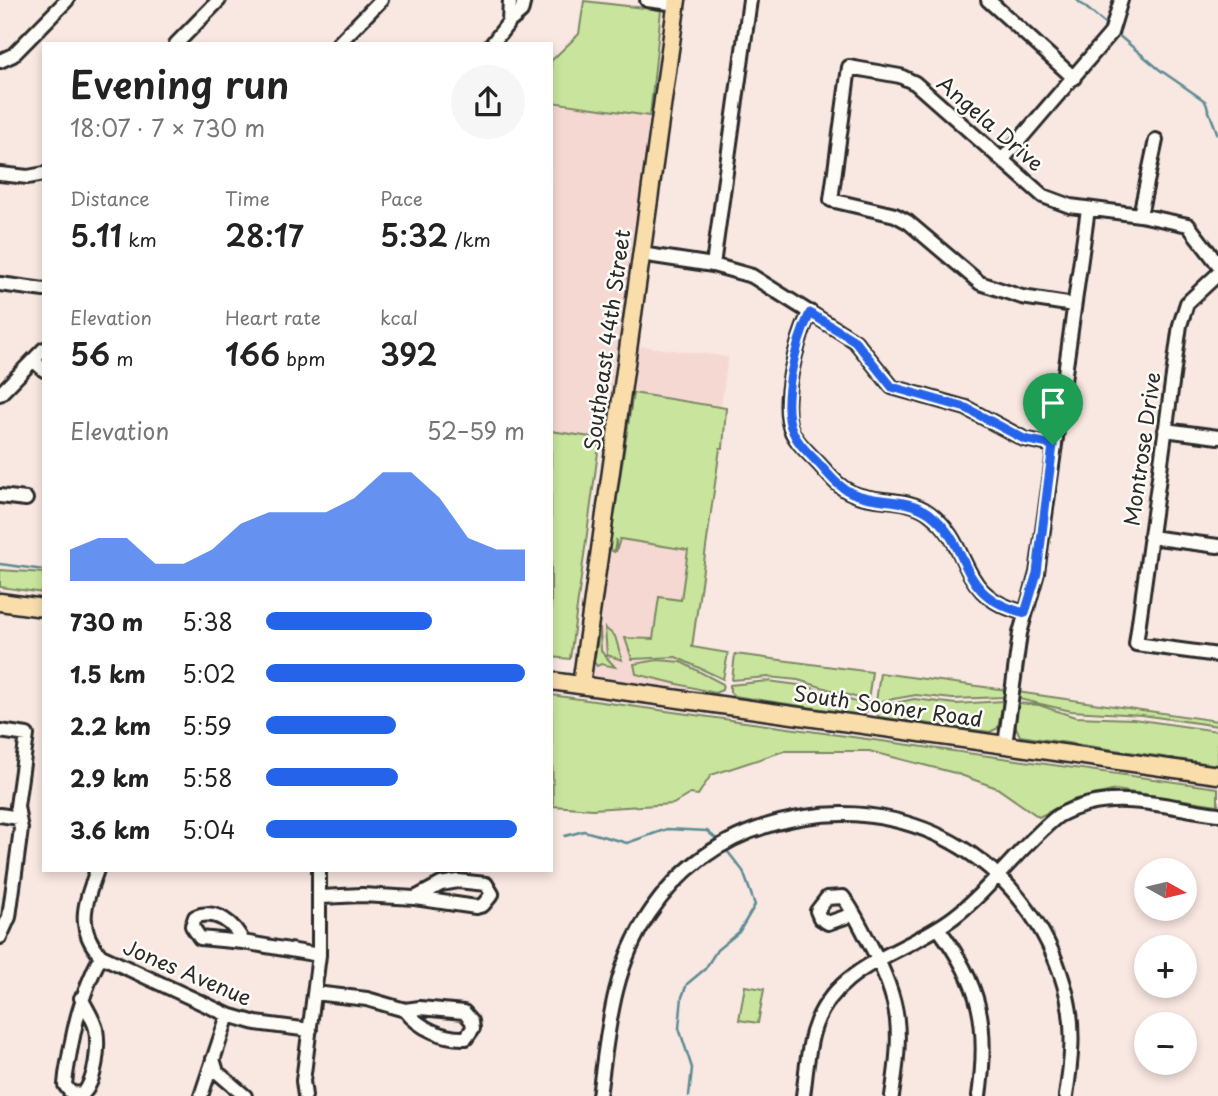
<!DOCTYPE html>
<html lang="en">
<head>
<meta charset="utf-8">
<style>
	:root { --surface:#fff; --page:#f6f6f6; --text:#222; --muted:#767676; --accent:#2563eb }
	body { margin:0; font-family:"Playpen Sans",sans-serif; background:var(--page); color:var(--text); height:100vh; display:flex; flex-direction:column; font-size:26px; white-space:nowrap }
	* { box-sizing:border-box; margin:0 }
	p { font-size:23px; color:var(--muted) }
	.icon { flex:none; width:38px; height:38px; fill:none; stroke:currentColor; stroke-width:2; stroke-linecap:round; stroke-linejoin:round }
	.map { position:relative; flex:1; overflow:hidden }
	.drawer { position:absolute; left:42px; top:42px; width:511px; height:830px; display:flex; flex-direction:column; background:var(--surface); border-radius:0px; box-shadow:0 4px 10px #0003 }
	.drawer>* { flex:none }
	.needle { width:46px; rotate:98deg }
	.fabs { position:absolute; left:1134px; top:858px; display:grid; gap:14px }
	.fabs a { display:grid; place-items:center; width:63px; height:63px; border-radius:50%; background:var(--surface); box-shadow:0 4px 10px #0003; font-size:35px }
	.pin { position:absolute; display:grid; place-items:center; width:60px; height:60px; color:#fff; margin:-72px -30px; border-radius:50% 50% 50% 0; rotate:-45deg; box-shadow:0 0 7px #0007 }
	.pin .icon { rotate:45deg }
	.round { display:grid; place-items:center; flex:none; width:74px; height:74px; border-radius:37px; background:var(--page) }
	.headline { display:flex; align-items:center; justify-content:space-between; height:119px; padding:0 28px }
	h1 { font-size:38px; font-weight:600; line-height:52px }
	.stats { display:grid; grid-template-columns:repeat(3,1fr); gap:10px; height:119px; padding:7px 28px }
	.stats div { display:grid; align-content:center }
	.stats b { font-size:30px; font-weight:600 }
	.stats small { font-size:19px; font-weight:400 }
	.stats p { font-size:19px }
	.chart { height:196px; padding:14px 28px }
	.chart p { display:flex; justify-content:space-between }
	.chart svg { width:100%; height:126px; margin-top:7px; fill:var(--accent); opacity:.7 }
	ul { padding:0 28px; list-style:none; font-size:23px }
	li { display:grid; grid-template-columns:112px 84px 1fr; align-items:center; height:52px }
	li i { height:18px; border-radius:9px; background:var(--accent) }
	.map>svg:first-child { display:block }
	.built { fill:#f6d8d2 }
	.green { fill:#c9e59d; stroke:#7a8864; stroke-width:2 }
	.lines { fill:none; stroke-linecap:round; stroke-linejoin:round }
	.stream { stroke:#5c8c93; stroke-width:2.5 }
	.minor-casing { stroke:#2b2b2b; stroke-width:18 }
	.major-casing { stroke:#2b2b2b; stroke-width:21 }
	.minor { stroke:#fdfcf7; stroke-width:12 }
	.major { stroke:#f9ddab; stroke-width:16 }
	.route-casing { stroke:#fff; stroke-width:14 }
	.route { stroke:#2563eb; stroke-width:9 }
	.labels { text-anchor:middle; stroke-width:5; stroke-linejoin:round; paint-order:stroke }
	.street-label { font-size:21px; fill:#2b2b2b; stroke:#fdfcf7 }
</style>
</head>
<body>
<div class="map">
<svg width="1218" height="1096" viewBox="0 0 1218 1096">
	<rect width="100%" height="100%" fill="#f9e7e1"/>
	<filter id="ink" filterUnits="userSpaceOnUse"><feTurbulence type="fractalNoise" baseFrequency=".0143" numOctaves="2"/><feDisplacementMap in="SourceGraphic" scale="14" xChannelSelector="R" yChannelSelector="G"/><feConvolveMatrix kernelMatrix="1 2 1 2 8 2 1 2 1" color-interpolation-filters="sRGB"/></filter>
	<g filter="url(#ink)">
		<!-- built -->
		<path class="built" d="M551,102L650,116L604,447L551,440Z
			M640,346L728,357L721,407L633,393Z
			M602,534L707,547L684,700L581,685Z"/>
		<!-- green -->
		<path class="green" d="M584,1L661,10L650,116L551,102V61L579,34Z
			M633,393L726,408L723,448H720L692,647L728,653L723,679L676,657L632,659L625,638L653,639L659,597L681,600L688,550L620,539L616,552V539L614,552L609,549Z
			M551,431L597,438L599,445L570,659L551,657Z
			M0,570L44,573V593L0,587Z
			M600,628L601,651L615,667L601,664L597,666L594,662Z
			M605,628L615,636L622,660L607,655Z
			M735,654L872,672L868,701L798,680L768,677L732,680Z
			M658,660L681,662L723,684L722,690L715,693L636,674L634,664Z
			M880,673L1007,690L1003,697L953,699L916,695L876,702Z
			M768,681L806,686L868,706L867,711L862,715L734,696L730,692V685Z
			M1017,692L1218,721V726L1142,715L1071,711L1019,699Z
			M551,695L1218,788V805L1116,790L1072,800L1039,817L997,788L955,773L869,751H784L711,775L698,795L690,794L673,804L593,809L553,806Z
			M914,699L956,704L1003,701L998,728L990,732L879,717L875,711L876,707Z
			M1018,703L1039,705L1075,717L1133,719L1218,731V765L1020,736L1015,725Z
			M745,986L764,989L758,1023L739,1020Z"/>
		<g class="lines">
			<!-- stream -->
			<path class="stream" d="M1077,0L1109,27
				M1117,34L1160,70L1205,101L1218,135
				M0,564L44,570
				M565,836L584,831L627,843L667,829L707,831L720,842
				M689,1096L692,1068L679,1028L682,997L687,984L705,969L717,950L739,932L755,905L743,871L724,847"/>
			<defs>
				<path id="minor" d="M510,0L509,22L521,12L524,0
					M647,0L677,4
					M988,0L1074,78
					M176,44L219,0
					M338,44L381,0
					M492,44L509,22
					M0,61L13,55L67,0
					M1003,159L1111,33L1121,0
					M0,174L28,177L44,174
					M1140,215L1156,140
					M641,254L713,265L752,276L855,341L892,387L966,408L1024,439L1053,445
					M713,265L750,0
					M1218,274L1187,303L1180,325L1136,644L1218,655
					M0,284L44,290
					M1074,305L1022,297L980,283L908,222L895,215L831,200L849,67L900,76L915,83L1043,196L1070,206L1140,215L1188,225L1218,264
					M810,312C797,340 779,404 792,432C798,445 811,455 820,465C830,476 838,487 852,493C876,504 906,496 929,513C975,547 954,596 1025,613
					M33,360L44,370
					M0,394L44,349
					M1165,430L1218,437
					M0,496L26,499
					M1150,537L1218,546
					M0,731L27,735L17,806L19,818L0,815
					M1005,745L1020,633L1037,573L1088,209
					M97,870C85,903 75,928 101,956L228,1015L256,1023L310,1030
					M321,897L362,895L415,898L441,884L458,881L486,884L492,894L483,905L476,907L415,898
					M854,914L828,923L820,918L817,911L827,898L843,897C854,911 861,928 870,944C902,1004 902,1030 892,1096
					M938,928C981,985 989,1025 979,1096
					M0,937L9,917L21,829L19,818
					M243,942L200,938L192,926L195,917C216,908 235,924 243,942L319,955
					M315,993L367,999L405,1010L420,1008L464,1012L472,1021L473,1028L466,1038C443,1039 419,1028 405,1010
					M81,998C86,1008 93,1018 96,1029C99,1047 96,1080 83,1094L71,1093L65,1085L66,1075C73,1032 80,995 101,956
					M213,1059L217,1072L245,1096
					M201,1096L228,1015
					M305,1096L303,1081L319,955V870
					M599,1096C608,1032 612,969 649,914C686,858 740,827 805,817C928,798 1038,875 1067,996C1075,1029 1071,1063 1066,1096
					M803,1096C806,1075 807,1053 813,1032C833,964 904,955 954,917C993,887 1020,846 1058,816C1110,787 1163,807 1218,814"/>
				<path id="major" d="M0,602L44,608
					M551,681L1218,775
					M581,685L677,0"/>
			</defs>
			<!-- minor casing -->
			<use href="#minor" class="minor-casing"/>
			<!-- major casing -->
			<use href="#major" class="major-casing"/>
			<!-- minor -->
			<use href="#minor" class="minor"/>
			<!-- major -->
			<use href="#major" class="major"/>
		</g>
	</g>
	<g class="lines" filter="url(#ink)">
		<defs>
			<path id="route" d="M810,313L855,341L892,387L966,408L1024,439L1053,445L1037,573L1025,613C953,595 975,548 929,513C906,497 877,504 852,493C838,487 830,476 820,465C811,455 798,445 793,432C779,404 797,340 810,313Z"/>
		</defs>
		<!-- route casing -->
		<use href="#route" class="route-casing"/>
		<!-- route -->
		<use href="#route" class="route"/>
	</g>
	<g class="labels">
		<!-- street labels -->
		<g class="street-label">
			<text transform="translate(990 124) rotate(41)" y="7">Angela Drive</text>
			<text transform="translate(608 340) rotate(-82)" y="7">Southeast 44th Street</text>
			<text transform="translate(1143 449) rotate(-82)" y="7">Montrose Drive</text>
			<text transform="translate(888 707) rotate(8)" y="7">South Sooner Road</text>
			<text transform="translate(187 973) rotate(23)" y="7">Jones Avenue</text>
		</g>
	</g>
</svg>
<div class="fabs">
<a><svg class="needle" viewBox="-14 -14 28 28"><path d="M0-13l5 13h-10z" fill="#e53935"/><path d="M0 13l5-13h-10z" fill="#767676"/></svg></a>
<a>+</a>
<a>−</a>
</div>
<div class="pin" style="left:1053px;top:445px;background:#1e9e55"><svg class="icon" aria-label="arrive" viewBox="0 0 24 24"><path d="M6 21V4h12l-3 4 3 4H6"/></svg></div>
<section class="drawer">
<div class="headline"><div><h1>Evening run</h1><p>18:07 · 7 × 730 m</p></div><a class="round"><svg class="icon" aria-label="share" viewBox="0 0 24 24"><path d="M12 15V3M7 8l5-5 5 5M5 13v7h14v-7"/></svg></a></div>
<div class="stats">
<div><p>Distance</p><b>5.11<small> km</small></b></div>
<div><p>Time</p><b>28:17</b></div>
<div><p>Pace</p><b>5:32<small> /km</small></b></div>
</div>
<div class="stats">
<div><p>Elevation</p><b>56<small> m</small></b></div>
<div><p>Heart rate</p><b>166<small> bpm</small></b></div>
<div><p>kcal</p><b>392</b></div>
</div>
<div class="chart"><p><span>Elevation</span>52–59 m</p>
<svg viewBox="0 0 160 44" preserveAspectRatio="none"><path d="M0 44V33L10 29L20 29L30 38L40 38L50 33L60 24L70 20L80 20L90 20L100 15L110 6L120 6L130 15L140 29L150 33L160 33V44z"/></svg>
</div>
<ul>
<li><b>730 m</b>5:38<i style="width:64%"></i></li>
<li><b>1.5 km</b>5:02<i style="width:100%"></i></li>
<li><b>2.2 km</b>5:59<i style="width:50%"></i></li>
<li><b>2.9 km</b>5:58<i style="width:51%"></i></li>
<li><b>3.6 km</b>5:04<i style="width:97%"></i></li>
</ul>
</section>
</div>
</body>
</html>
